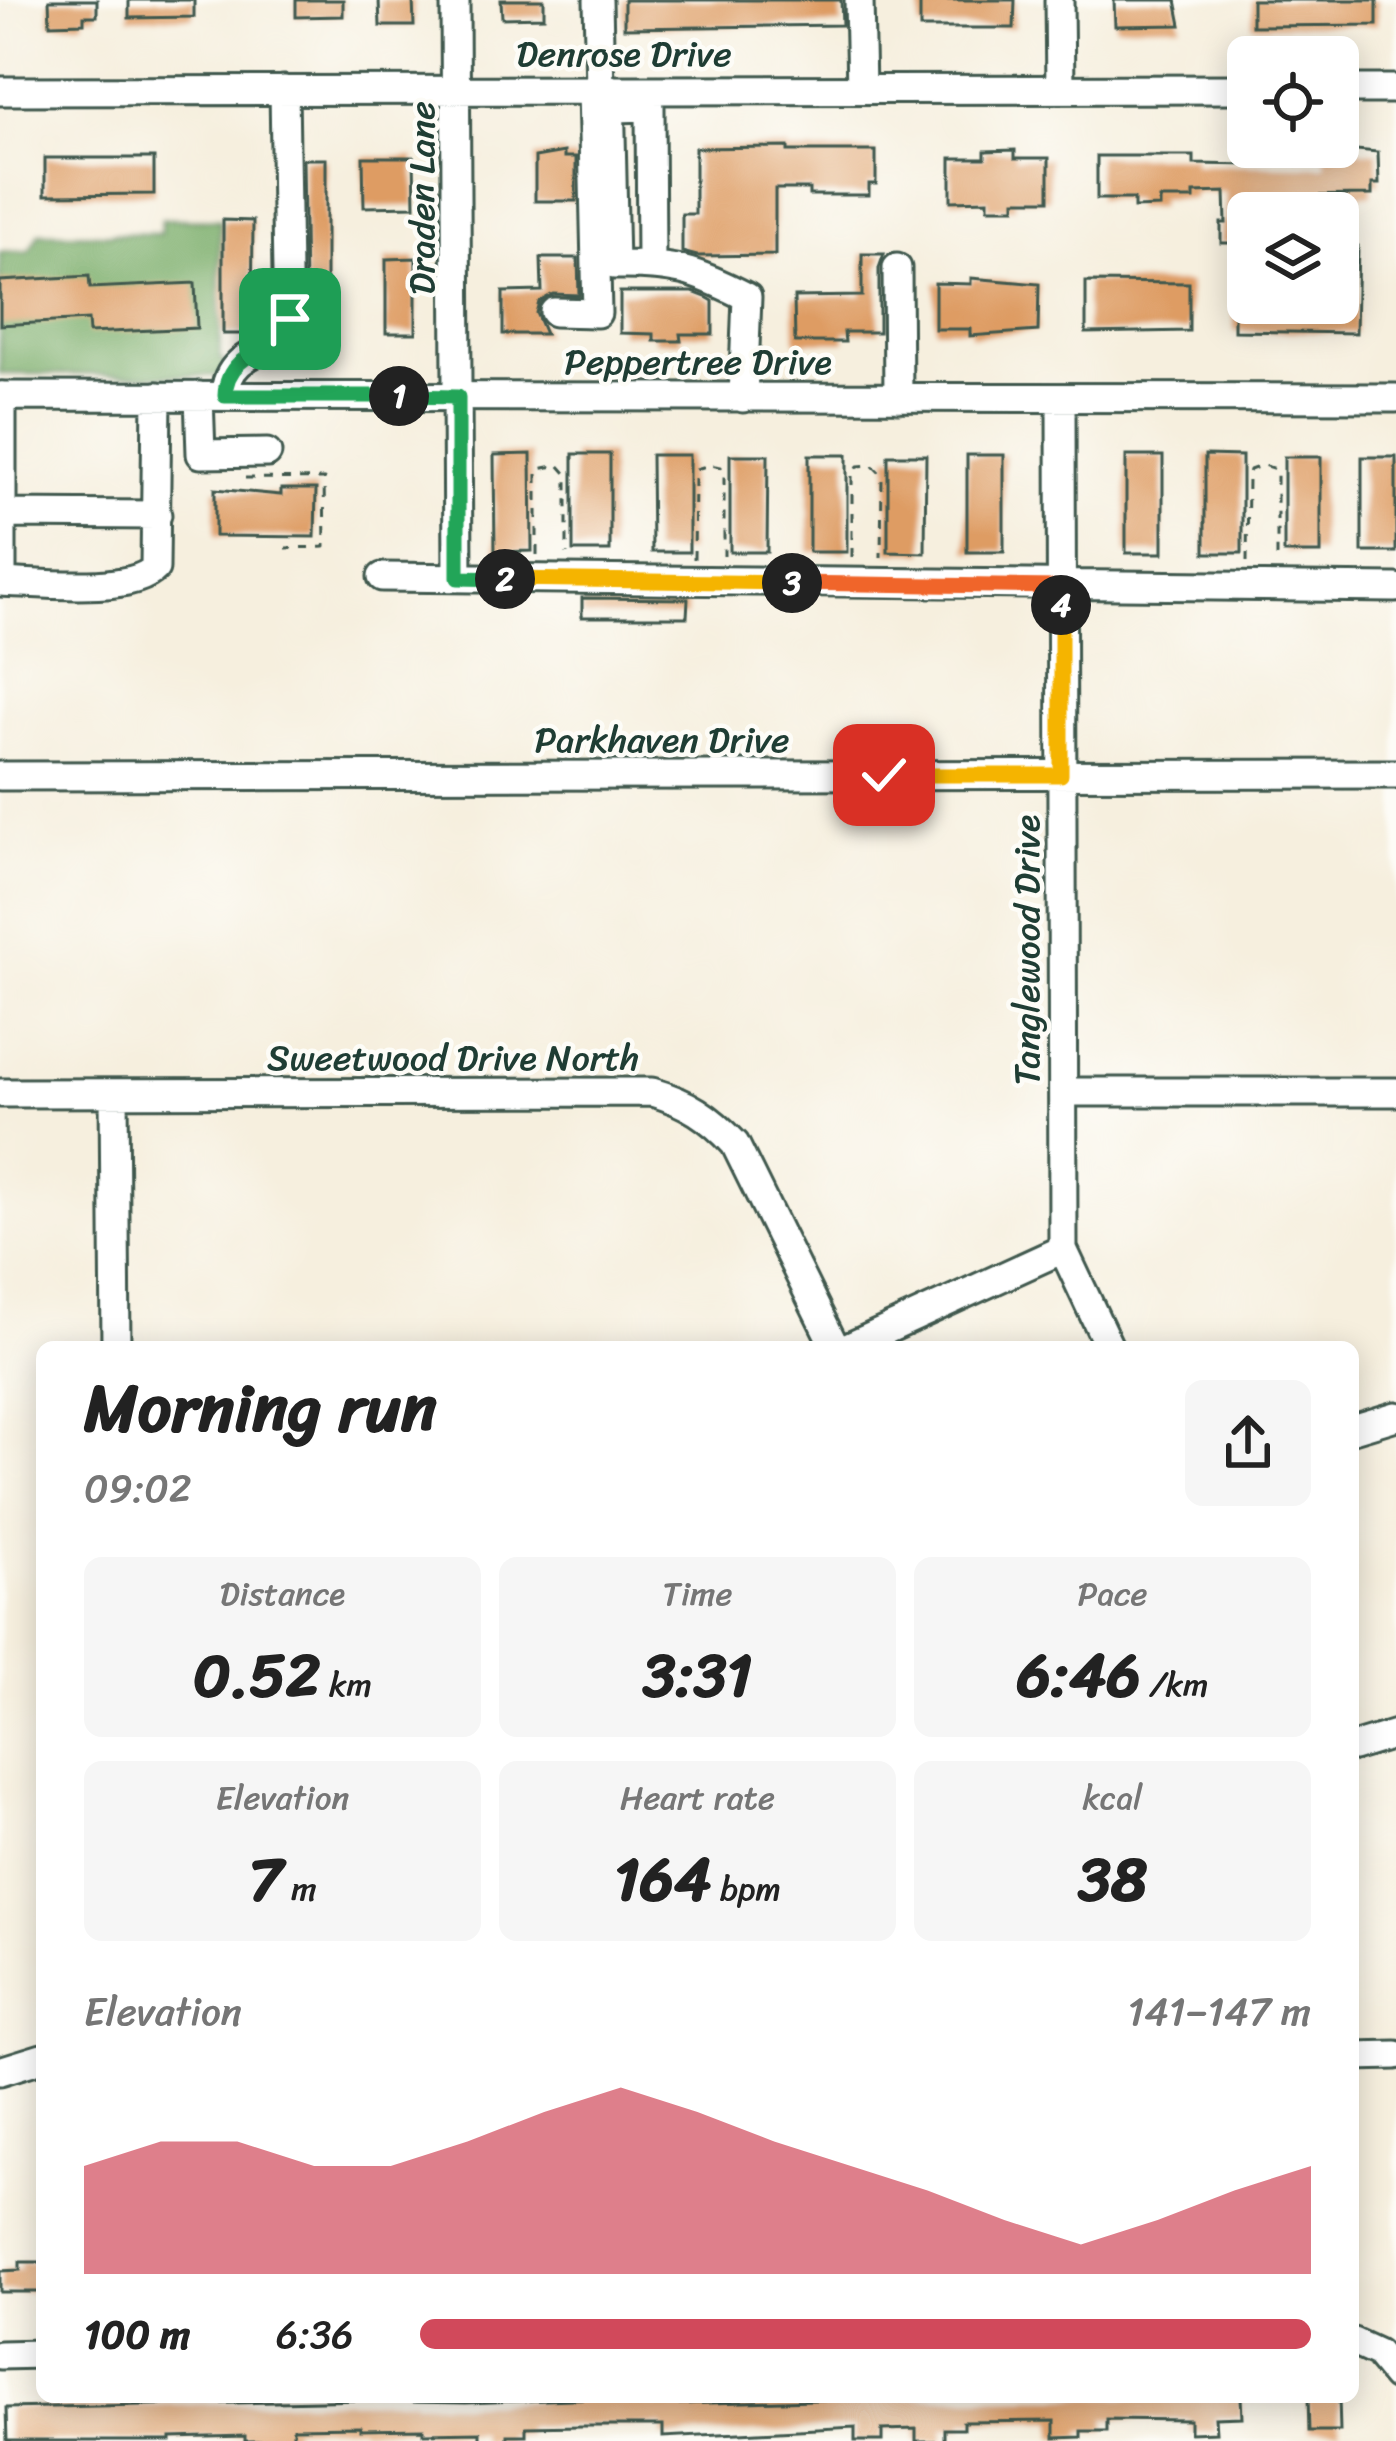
<!DOCTYPE html>
<html lang="en">
<head>
<meta charset="utf-8">
<style>
	:root { --surface:#fff; --page:#f6f6f6; --text:#222; --muted:#767676; --accent:#d1495b }
	body { margin:0; font-family:Sriracha,sans-serif; background:var(--page); color:var(--text); height:100vh; display:flex; flex-direction:column; font-size:45px; white-space:nowrap }
	* { box-sizing:border-box; margin:0 }
	p { font-size:39px; color:var(--muted) }
	.icon { flex:none; width:66px; height:66px; fill:none; stroke:currentColor; stroke-width:2; stroke-linecap:round; stroke-linejoin:round }
	.map { position:relative; flex:1; overflow:hidden }
	.side { position:absolute; left:36px; top:1341px; width:1323px; height:1062px; display:flex; flex-direction:column; background:var(--surface); border-radius:18px; box-shadow:0 6px 30px #0003 }
	.side>* { flex:none }
	.controls { position:absolute; left:1227px; top:36px; display:grid; gap:24px }
	.controls a { display:grid; place-items:center; width:132px; height:132px; border-radius:18px; background:var(--surface); box-shadow:0 6px 30px #0003; font-size:60px }
	.pin { position:absolute; display:grid; place-items:center; width:102px; height:102px; color:#fff; margin:-51px; border-radius:24px; box-shadow:0 6px 18px #0006 }
	.km { position:absolute; width:60px; height:60px; margin:-30px; border-radius:50%; background:#222; color:#fff; font-size:33px; line-height:60px; text-align:center }
	.round { display:grid; place-items:center; flex:none; width:126px; height:126px; border-radius:18px; background:var(--page) }
	.summary { display:flex; align-items:center; justify-content:space-between; height:204px; padding:0 48px }
	h1 { font-size:66px; font-weight:700; line-height:90px }
	.stats { display:grid; grid-template-columns:repeat(3,1fr); gap:18px; height:204px; padding:12px 48px }
	.stats div { display:grid; align-content:center; border-radius:18px; background:var(--page); text-align:center }
	.stats b { font-size:60px; font-weight:700 }
	.stats small { font-size:33px; font-weight:400 }
	.stats p { font-size:33px }
	.chart { height:336px; padding:24px 48px }
	.chart p { display:flex; justify-content:space-between }
	.chart svg { width:100%; height:216px; margin-top:12px; fill:var(--accent); opacity:.7 }
	ul { padding:0 48px; list-style:none; font-size:39px }
	li { display:grid; grid-template-columns:192px 144px 1fr; align-items:center; height:90px }
	li i { height:30px; border-radius:15px; background:var(--accent) }
	.map>svg:first-child { display:block }
	.forest { fill:#78ac68; stroke:#4c744e; stroke-width:3 }
	.building { fill:#de9c64 }
	.lines { fill:none; stroke-linecap:round; stroke-linejoin:round }
	.minor-casing { stroke:#3f584e; stroke-width:33 }
	.path { stroke:#3f584e; stroke-width:3; stroke-dasharray:9 9; stroke-linecap:butt }
	.minor { stroke:#fff; stroke-width:27 }
	.split-1-casing { stroke:#fff; stroke-width:24 }
	.split-2-casing { stroke:#fff; stroke-width:24 }
	.split-3-casing { stroke:#fff; stroke-width:24 }
	.split-4-casing { stroke:#fff; stroke-width:24 }
	.split-5-casing { stroke:#fff; stroke-width:24 }
	.split-1 { stroke:#22a559; stroke-width:15 }
	.split-2 { stroke:#22a559; stroke-width:15 }
	.split-3 { stroke:#f5b400; stroke-width:15 }
	.split-4 { stroke:#f0652b; stroke-width:15 }
	.split-5 { stroke:#f5b400; stroke-width:15 }
	.labels { text-anchor:middle; stroke-width:9; stroke-linejoin:round; paint-order:stroke }
	.street-label { font-size:36px; fill:#1f3d34; stroke:#fdfcf7 }
</style>
</head>
<body>
<div class="map">
<svg width="1396" height="2441" viewBox="0 0 1396 2441">
	<rect width="100%" height="100%" fill="#fdfcf7"/>
	<filter id="ink" filterUnits="userSpaceOnUse"><feTurbulence type="fractalNoise" baseFrequency=".00833" numOctaves="2"/><feDisplacementMap in="SourceGraphic" scale="24" xChannelSelector="R" yChannelSelector="G"/><feConvolveMatrix kernelMatrix="1 2 1 2 8 2 1 2 1" color-interpolation-filters="sRGB"/></filter>
	<filter id="wash" filterUnits="userSpaceOnUse"><feTurbulence type="fractalNoise" baseFrequency=".004" numOctaves="4" result="noise"/><feDisplacementMap in="SourceGraphic" scale="48" xChannelSelector="R" yChannelSelector="G"/><feGaussianBlur stdDeviation="2.7" result="paint"/><feColorMatrix in="noise" values="0 0 0 0 0 0 0 0 0 0 0 0 0 0 0 0 0 1.4 0 .05"/><feComposite in="paint" operator="in"/></filter>
	<g filter="url(#wash)">
		<rect width="100%" height="100%" fill="#f6efde"/>
		<!-- forest -->
		<path class="forest" d="M162,219L220,220V359L233,367L229,376L0,374V252H29L39,233L160,234Z"/>
		<g id="blocks">
			<!-- building -->
			<path class="building" d="M49,0H97V16H84V23L50,24Z
				M129,0H194V17L129,18Z
				M296,0H343V16L296,17Z
				M379,0H413L414,26H380Z
				M501,0H544V17L502,18Z
				M624,0H841L842,25L624,28Z
				M920,0H1015L1014,28H920Z
				M1114,0H1176L1181,25L1115,26Z
				M1252,0H1377V25L1252,26Z
				M788,147V151H876V184H869V195H809V189H775V255L697,256L682,252V214H695V148Z
				M1325,147L1378,152L1379,184H1372V195L1286,196V203H1248V243H1221V223H1226L1225,192L1194,193V199H1160V207L1134,208V199H1097V156H1194V164L1325,166Z
				M1015,150V158H1049V200H1015V208H988V200L951,201V158H985V151Z
				M564,152V157H576V201H535V157Z
				M363,157H414L415,206L364,207Z
				M45,158H154V194L45,195Z
				M303,159H326V290H305Z
				M223,220L253,221L252,334H223Z
				M1338,246H1358L1356,333L1234,331V303H1338Z
				M862,254H884L879,268V332H844L845,342H795L794,297L862,296Z
				M416,258V333H386V259Z
				M541,258H578L579,295L553,294L539,302L536,313L545,334H503V292L542,291Z
				M89,276L90,288L195,283L197,328L89,333L88,320L0,325V281Z
				M971,278L1039,284L1038,331L970,336V329H935V283L971,284Z
				M1086,282L1189,283V331L1086,333Z
				M620,292H693L706,297L713,301V334H680L681,341H654V334L620,333Z
				M531,454L532,551L495,552L494,455Z
				M573,454H610V551H573Z
				M651,455H689V552H652Z
				M730,455H768L767,552H730Z
				M809,455H847V552H809Z
				M888,455H926L925,553L888,552Z
				M967,455H1004V552H967Z
				M1205,455L1242,456V553H1205Z
				M1126,456H1163V553H1126Z
				M1284,457H1321V553H1284Z
				M1362,457H1396V552H1362Z
				M215,489L281,495V489H316L315,537L215,536Z
				M582,598L688,599L687,617H582Z
				M20,2262H42V2292H0V2271L20,2270Z
				M911,2397H1241L1242,2417L1215,2418L1216,2432L1190,2433V2420L1106,2419V2431H1081V2437L1054,2438V2421L963,2422V2429H944V2441H916V2429L882,2430V2441H855V2427L663,2437V2426H582L526,2427V2435H507V2441H480V2432L423,2433V2429L360,2430V2427L293,2428V2440L272,2441H245V2436L171,2438V2441H7L6,2408L413,2399V2402L466,2403L597,2398H646V2405Z
				M1308,2397H1339L1340,2431H1309Z"/>
		</g>
	</g>
	<g filter="url(#ink)">
		<use href="#blocks" fill-opacity="0" stroke="#3f584e" stroke-width="3"/>
		<g class="lines">
			<defs>
				<path id="minor" d="M455,0L458,578
					M598,0L600,89
					M859,0L861,89
					M1059,0L1060,89
					M610,89L614,265C673,264 695,270 747,297L743,398
					M1338,89H1396
					M0,91L1248,89
					M615,108L650,107L651,264
					M897,268L898,398
					M554,312L597,313L592,89
					M0,396L1396,398
					M199,396L201,454L267,453
					M225,396C226,358 259,352 288,336L284,90
					M1061,399L1063,1249L1109,1347
					M2,514L157,515
					M382,577L1396,588
					M0,582C37,583 131,594 155,568L157,396
					M2,582V396
					M0,776L1396,774
					M1063,1092H1396
					M0,1093L652,1092C687,1102 710,1117 735,1144L835,1347
					M114,1093L116,1347
					M849,1347L1063,1249
					M1353,1429L1396,1416
					M1353,1747L1396,1734
					M1353,2056L1396,2055
					M0,2071L42,2058
					M1353,2342L1377,2353L1396,2376
					M0,2355L42,2354"/>
			</defs>
			<!-- minor casing -->
			<use href="#minor" class="minor-casing"/>
			<!-- path -->
			<path class="path" d="M245,478L324,479L325,547L286,548
				M537,555V474L539,469L559,465L567,474V554
				M852,557V475L858,466L872,465L882,475L881,558
				M694,559L695,477L696,469L710,465L721,467L724,473V556
				M1247,562L1248,477L1250,470L1263,465L1275,469L1277,475V562"/>
			<!-- minor -->
			<use href="#minor" class="minor"/>
		</g>
	</g>
	<g class="lines" filter="url(#ink)">
		<defs>
			<path id="split-1" d="M290,319L288,336C259,352 226,358 225,396H399"/>
			<path id="split-2" d="M399,396L458,397V578L505,579"/>
			<path id="split-3" d="M505,579L792,583"/>
			<path id="split-4" d="M792,583L1061,587V605"/>
			<path id="split-5" d="M884,775H1061V605"/>
		</defs>
		<!-- split-1 casing -->
		<use href="#split-1" class="split-1-casing"/>
		<!-- split-2 casing -->
		<use href="#split-2" class="split-2-casing"/>
		<!-- split-3 casing -->
		<use href="#split-3" class="split-3-casing"/>
		<!-- split-4 casing -->
		<use href="#split-4" class="split-4-casing"/>
		<!-- split-5 casing -->
		<use href="#split-5" class="split-5-casing"/>
		<!-- split-1 -->
		<use href="#split-1" class="split-1"/>
		<!-- split-2 -->
		<use href="#split-2" class="split-2"/>
		<!-- split-3 -->
		<use href="#split-3" class="split-3"/>
		<!-- split-4 -->
		<use href="#split-4" class="split-4"/>
		<!-- split-5 -->
		<use href="#split-5" class="split-5"/>
	</g>
	<g class="labels">
		<!-- street labels -->
		<g class="street-label">
			<text x="624" y="66">Denrose Drive</text>
			<text transform="translate(421 198) rotate(-90)" y="13">Draden Lane</text>
			<text x="698" y="374">Peppertree Drive</text>
			<text x="662" y="752">Parkhaven Drive</text>
			<text transform="translate(1026 950) rotate(-90)" y="13">Tanglewood Drive</text>
			<text x="453" y="1070">Sweetwood Drive North</text>
		</g>
	</g>
</svg>
<div class="controls">
<a><svg class="icon" aria-label="locate" viewBox="0 0 24 24"><circle cx="12" cy="12" r="6"/><path d="M12 2v4M12 18v4M2 12h4M18 12h4"/></svg></a>
<a><svg class="icon" aria-label="layers" viewBox="0 0 24 24"><path d="M12 4l9 5-9 5-9-5zM3 14l9 5 9-5"/></svg></a>
</div>
<div class="pin" style="left:290px;top:319px;background:#1e9e55"><svg class="icon" aria-label="arrive" viewBox="0 0 24 24"><path d="M6 21V4h12l-3 4 3 4H6"/></svg></div>
<div class="pin" style="left:884px;top:775px;background:#d93025"><svg class="icon" aria-label="check" viewBox="0 0 24 24"><path d="M5 12l5 5 9-10"/></svg></div>
<b class="km" style="left:399px;top:396px">1</b>
<b class="km" style="left:505px;top:579px">2</b>
<b class="km" style="left:792px;top:583px">3</b>
<b class="km" style="left:1061px;top:605px">4</b>
<section class="side">
<div class="summary"><div><h1>Morning run</h1><p>09:02</p></div><a class="round"><svg class="icon" aria-label="share" viewBox="0 0 24 24"><path d="M12 15V3M7 8l5-5 5 5M5 13v7h14v-7"/></svg></a></div>
<div class="stats">
<div><p>Distance</p><b>0.52<small> km</small></b></div>
<div><p>Time</p><b>3:31</b></div>
<div><p>Pace</p><b>6:46<small> /km</small></b></div>
</div>
<div class="stats">
<div><p>Elevation</p><b>7<small> m</small></b></div>
<div><p>Heart rate</p><b>164<small> bpm</small></b></div>
<div><p>kcal</p><b>38</b></div>
</div>
<div class="chart"><p><span>Elevation</span>141–147 m</p>
<svg viewBox="0 0 160 44" preserveAspectRatio="none"><path d="M0 44V22L10 17L20 17L30 22L40 22L50 17L60 11L70 6L80 11L90 17L100 22L110 27L120 33L130 38L140 33L150 27L160 22V44z"/></svg>
</div>
<ul>
<li><b>100 m</b>6:36<i style="width:100%"></i></li>
</ul>
</section>
</div>
</body>
</html>
